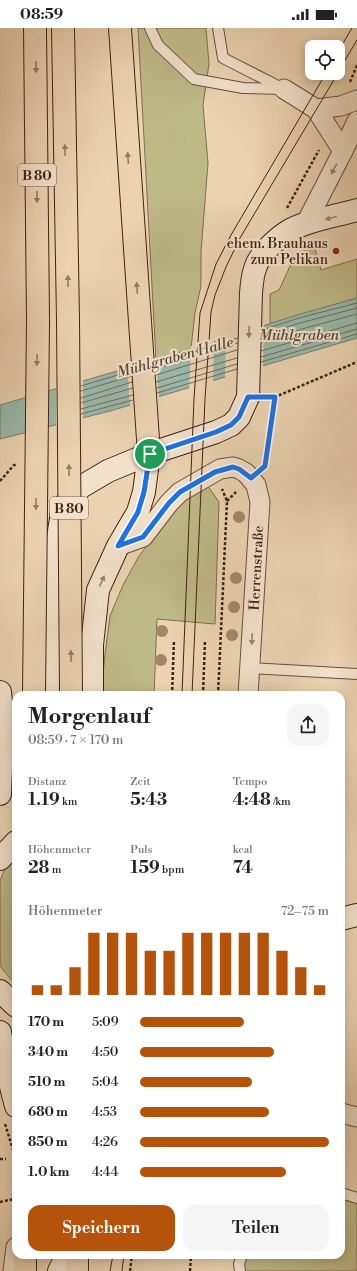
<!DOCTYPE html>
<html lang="de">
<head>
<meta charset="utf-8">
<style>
	:root { --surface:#fff; --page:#f6f6f6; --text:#222; --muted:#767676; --accent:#b45309 }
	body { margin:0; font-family:"Libre Bodoni",serif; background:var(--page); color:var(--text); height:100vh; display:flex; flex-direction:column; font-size:15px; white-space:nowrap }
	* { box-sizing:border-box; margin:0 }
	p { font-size:13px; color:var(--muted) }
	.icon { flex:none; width:22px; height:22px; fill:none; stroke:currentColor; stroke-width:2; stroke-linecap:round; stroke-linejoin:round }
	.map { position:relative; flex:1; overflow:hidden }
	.sheet { position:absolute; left:12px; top:663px; width:333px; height:568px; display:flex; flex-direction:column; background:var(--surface); border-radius:12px; box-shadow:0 2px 10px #0003 }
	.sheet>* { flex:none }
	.controls { position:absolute; left:305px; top:12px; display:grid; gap:8px }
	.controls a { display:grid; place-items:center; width:40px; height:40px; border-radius:8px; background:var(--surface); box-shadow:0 2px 10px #0003; font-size:20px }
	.pin { position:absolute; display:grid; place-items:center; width:34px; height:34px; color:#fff; margin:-17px; border:2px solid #fff; border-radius:50%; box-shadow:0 1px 4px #0007 }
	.round { display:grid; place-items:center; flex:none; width:42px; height:42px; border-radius:12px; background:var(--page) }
	.summary { display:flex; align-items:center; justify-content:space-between; height:68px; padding:0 16px }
	h1 { font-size:22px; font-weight:700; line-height:30px }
	.metrics { display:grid; grid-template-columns:repeat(3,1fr); gap:6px; height:68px; padding:4px 16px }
	.metrics div { display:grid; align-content:center }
	.metrics b { font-size:17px; font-weight:700 }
	.metrics small { font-size:11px; font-weight:400 }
	.metrics p { font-size:11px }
	.chart { height:112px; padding:8px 16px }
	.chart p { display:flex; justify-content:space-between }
	.chart svg { width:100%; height:72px; margin-top:4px; stroke:var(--accent); stroke-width:6 }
	.action { display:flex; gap:8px; margin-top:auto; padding:8px 16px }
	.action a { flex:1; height:46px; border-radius:12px; background:var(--accent); color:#fff; font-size:16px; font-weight:700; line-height:46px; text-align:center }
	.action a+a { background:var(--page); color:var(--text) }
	ul { padding:0 16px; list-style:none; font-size:13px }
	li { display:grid; grid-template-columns:64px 48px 1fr; align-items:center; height:30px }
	li i { height:10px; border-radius:5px; background:var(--accent) }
	.status { display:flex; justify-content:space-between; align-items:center; height:28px; padding:0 20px; background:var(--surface); direction:ltr }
	.status svg { height:11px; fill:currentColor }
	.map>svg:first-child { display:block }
	.green { fill:#beba87; stroke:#806e4c }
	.water { fill:#98b8ab; stroke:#767c6e }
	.pier { fill:#ebd3b1 }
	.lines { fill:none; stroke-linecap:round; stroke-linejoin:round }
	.shore { stroke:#6e6c5e; stroke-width:1 }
	.lane-casing { stroke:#6d4e3a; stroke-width:12 }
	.street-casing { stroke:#6d4e3a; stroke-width:21 }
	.secondary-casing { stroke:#432112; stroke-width:24 }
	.primary-casing { stroke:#432112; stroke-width:24 }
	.path { stroke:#432112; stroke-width:2.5; stroke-dasharray:3 2; stroke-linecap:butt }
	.lane { stroke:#f2e2cc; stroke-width:10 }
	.street { stroke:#f2e2cc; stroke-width:19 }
	.secondary { stroke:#f2e2cc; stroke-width:22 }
	.primary { stroke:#ebd3b1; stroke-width:22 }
	.tram { stroke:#432112; stroke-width:1 }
	.primary-bridge-casing { stroke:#432112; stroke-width:24; stroke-linecap:butt }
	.primary-bridge { stroke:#ebd3b1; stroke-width:22 }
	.tree { fill:#a0866a }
	.oneway { fill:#977a62 }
	.oneway2 { fill:#9a826f }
	.route-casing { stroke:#fff; stroke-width:8 }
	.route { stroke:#1a73e8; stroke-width:5 }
	.poi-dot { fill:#8f2418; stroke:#f2e2cc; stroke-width:1.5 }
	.labels { text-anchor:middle; stroke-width:4; stroke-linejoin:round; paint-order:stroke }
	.shield { fill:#f2e2cc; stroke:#785b4a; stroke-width:1 }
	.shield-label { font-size:13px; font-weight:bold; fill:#432112 }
	.poi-label { font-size:14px; fill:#432112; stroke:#f2e2cc; text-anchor:end }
	.street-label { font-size:14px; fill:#432112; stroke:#f2e2cc }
	.water-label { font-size:15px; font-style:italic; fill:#584738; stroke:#f2e2cc }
</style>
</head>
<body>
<div class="status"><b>08:59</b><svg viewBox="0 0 49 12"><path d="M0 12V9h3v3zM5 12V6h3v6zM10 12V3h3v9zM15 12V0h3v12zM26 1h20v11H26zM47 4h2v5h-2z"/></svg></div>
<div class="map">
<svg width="357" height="1243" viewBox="0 0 357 1243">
	<rect width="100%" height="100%" fill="#ebd3b1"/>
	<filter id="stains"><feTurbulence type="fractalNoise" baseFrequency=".005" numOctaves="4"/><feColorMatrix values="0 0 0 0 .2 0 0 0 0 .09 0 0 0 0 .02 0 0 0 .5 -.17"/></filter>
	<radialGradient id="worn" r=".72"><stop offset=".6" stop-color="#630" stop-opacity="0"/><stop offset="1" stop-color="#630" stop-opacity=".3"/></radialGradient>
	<!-- green -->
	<path class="green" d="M138,0H206L209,36L203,77L208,135L201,224V258L195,285L191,321L156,332Z
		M313,214L321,242L357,231V270L270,296V266L279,262L292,234Z
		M207,457L219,474L215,596L157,591L154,667H101L105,626L110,588L123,557L139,528L160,500L181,475Z
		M16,827V957L4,943L0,937V853L5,840Z
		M341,1165L357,1170V1243H240L242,1227H341Z"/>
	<!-- water -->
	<path class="water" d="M357,270V310L110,383L0,411V377L169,328L297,287Z"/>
	<!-- pier -->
	<path class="pier" d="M264,295L263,340L225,351L226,307Z
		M214,311L213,355L189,362L191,318Z
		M156,329L159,370L130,379L127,338Z
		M83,351V392L56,399V359Z"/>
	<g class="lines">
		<!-- shore -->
		<path class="shore" d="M262,302L299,290L357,275
			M262,307L300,295L357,280
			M262,314L302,301L357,286
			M261,323L357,295
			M261,329L357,301
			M261,334L357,306
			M155,336L238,310
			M155,341L238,315
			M156,347L237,322
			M156,354L237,330
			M81,358L131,343
			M157,360L237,336
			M81,363L132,348
			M157,365L237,341
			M81,370L132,354
			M81,375L133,360
			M81,381L133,367
			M81,386L133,372"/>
		<defs>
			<path id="lane" d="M150,0L158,17L194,51L243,60L284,61
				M218,0L223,30L282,60
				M250,640L357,646
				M341,1165L357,1170
				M240,1243L239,1236L242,1227"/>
			<path id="street" d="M284,61L316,81L343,123
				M316,81L341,78L357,72
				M305,197L343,123L357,93
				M118,518L143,509L169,475L180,464L220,441L233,439L239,441L246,445L256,457L260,474L248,667
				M341,1085L357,1089
				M13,1243L16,1219"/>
			<path id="secondary" d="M0,664C4,698 1,732 0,766
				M53,667L58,509L63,479L81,459L108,443L149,426L216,404L231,397L239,389L248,369L251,265C252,256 252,247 256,238C258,231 264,225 268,220C274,214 279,209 287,204C304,193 336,188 357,182
				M92,667V617L98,562L118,518L138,484L144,464L149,426
				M0,831L16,814
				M341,891L357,887
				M0,963L16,978
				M0,1004L7,1043L16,1078
				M59,1243L67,1227"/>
			<path id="primary" d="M35,0L38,293
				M63,0L68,292
				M120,0L149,426
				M77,1227V1243
				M25,1243V1227"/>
		</defs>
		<!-- lane casing -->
		<use href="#lane" class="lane-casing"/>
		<!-- street casing -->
		<use href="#street" class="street-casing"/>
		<!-- secondary casing -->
		<use href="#secondary" class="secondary-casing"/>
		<!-- primary casing -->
		<use href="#primary" class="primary-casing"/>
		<!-- path -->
		<path class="path" d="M350,54L357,37
			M287,180L319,122
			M269,369H275L357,334
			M265,437L275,369
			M0,453L14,437H16
			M227,473L236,464
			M172,667L174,612
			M203,667L205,613
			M218,667L227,473L222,461
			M5,1096L15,1128V1201
			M0,1131H6
			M0,1174L14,1171
			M130,1243L132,1227
			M190,1243L191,1227"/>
		<!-- lane -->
		<use href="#lane" class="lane"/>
		<!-- street -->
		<use href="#street" class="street"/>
		<!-- secondary -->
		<use href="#secondary" class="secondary"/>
		<!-- primary -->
		<use href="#primary" class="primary"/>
		<!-- tram -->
		<path class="tram" d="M338,24L352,0
			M338,44L357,12
			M182,667L194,371L200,285L216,236L231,207L326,45
			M192,667L205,371L211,284L215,267L226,239L240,210L338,45
			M110,1243L113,1227
			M122,1243L124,1227"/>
		<defs>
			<path id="primary-bridge" d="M68,292L71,667
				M34,667L38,293"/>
		</defs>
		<!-- primary-bridge casing -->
		<use href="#primary-bridge" class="primary-bridge-casing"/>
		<!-- primary-bridge -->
		<use href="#primary-bridge" class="primary-bridge"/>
	</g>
	<!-- trees -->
	<g class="tree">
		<circle cx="239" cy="489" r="6"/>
		<circle cx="236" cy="550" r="6"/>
		<circle cx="234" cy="579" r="6"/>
		<circle cx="162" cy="603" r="6"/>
		<circle cx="232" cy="607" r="6"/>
		<circle cx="161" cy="632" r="6"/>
	</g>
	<!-- one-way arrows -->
	<defs><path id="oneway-solid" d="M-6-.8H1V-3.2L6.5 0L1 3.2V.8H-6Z"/></defs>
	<g class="oneway">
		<use href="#oneway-solid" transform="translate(36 39) rotate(89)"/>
		<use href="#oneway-solid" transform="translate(65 122) rotate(-91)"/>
		<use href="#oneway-solid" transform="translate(128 130) rotate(-94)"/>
		<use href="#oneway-solid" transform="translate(37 169) rotate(90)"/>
		<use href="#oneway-solid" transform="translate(68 253) rotate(-91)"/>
		<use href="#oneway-solid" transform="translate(137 260) rotate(-94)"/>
		<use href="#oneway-solid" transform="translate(37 332) rotate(91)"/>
		<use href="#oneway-solid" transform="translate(69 442) rotate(-90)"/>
		<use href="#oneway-solid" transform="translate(36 476) rotate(91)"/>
		<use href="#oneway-solid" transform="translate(71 628) rotate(-91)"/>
	</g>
	<g class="oneway2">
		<use href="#oneway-solid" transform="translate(334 141) rotate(118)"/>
		<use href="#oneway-solid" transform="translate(331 190) rotate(165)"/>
		<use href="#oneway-solid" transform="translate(249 304) rotate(92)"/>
		<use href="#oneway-solid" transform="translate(102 553) rotate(-66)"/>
		<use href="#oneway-solid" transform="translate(252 611) rotate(93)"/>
	</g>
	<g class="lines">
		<defs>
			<path id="route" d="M248,369H275L265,438L251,450L239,441L233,439L215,444L180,464L169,475L143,509L118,518L138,484L144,464L150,426L216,404L231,397L239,389Z"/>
		</defs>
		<!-- route casing -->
		<use href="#route" class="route-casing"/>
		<!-- route -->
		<use href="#route" class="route"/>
	</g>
	<!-- markers -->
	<circle class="poi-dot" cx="336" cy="223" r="4"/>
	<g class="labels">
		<!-- shield labels -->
		<g class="shield">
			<rect x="18" y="136" width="38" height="22" rx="3"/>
			<rect x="50" y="469" width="38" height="22" rx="3"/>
		</g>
		<g class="shield-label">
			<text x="37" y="152">B 80</text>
			<text x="69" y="485">B 80</text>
		</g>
		<!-- poi labels -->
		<g class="poi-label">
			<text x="328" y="220">ehem. Brauhaus<tspan x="328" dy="16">zum Pelikan</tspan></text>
		</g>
		<!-- street labels -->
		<g class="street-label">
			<text transform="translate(256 540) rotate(-87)" y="5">Herrenstraße</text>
		</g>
		<!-- water labels -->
		<g class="water-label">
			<text x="299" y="312">Mühlgraben</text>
			<text transform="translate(175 329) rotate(-15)" y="5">Mühlgraben Halle</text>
		</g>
	</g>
	<rect width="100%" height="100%" filter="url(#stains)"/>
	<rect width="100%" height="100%" fill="url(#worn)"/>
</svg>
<div class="controls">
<a><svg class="icon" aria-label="locate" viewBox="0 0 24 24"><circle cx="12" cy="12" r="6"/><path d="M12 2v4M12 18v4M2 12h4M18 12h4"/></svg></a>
</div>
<div class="pin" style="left:150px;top:426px;background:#1e9e55"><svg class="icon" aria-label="arrive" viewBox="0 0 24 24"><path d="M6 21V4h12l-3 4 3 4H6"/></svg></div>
<section class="sheet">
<div class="summary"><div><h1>Morgenlauf</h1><p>08:59 · 7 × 170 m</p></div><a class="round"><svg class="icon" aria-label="share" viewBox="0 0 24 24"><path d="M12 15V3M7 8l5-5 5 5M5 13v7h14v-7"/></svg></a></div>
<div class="metrics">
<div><p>Distanz</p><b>1.19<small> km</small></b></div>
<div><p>Zeit</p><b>5:43</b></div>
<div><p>Tempo</p><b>4:48<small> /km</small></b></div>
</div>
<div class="metrics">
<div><p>Höhenmeter</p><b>28<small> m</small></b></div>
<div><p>Puls</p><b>159<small> bpm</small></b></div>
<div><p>kcal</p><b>74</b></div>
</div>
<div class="chart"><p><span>Höhenmeter</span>72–75 m</p>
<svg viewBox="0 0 160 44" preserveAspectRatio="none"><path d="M5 44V38M15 44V38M25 44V27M35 44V6M45 44V6M55 44V6M65 44V17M75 44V17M85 44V6M95 44V6M105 44V6M115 44V6M125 44V6M135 44V17M145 44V27M155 44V38"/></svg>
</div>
<ul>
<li><b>170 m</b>5:09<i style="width:55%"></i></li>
<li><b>340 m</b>4:50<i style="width:71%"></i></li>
<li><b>510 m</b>5:04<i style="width:59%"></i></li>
<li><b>680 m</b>4:53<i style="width:68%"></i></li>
<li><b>850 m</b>4:26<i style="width:100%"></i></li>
<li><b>1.0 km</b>4:44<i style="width:77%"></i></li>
</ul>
<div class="action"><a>Speichern</a><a>Teilen</a></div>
</section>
</div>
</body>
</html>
